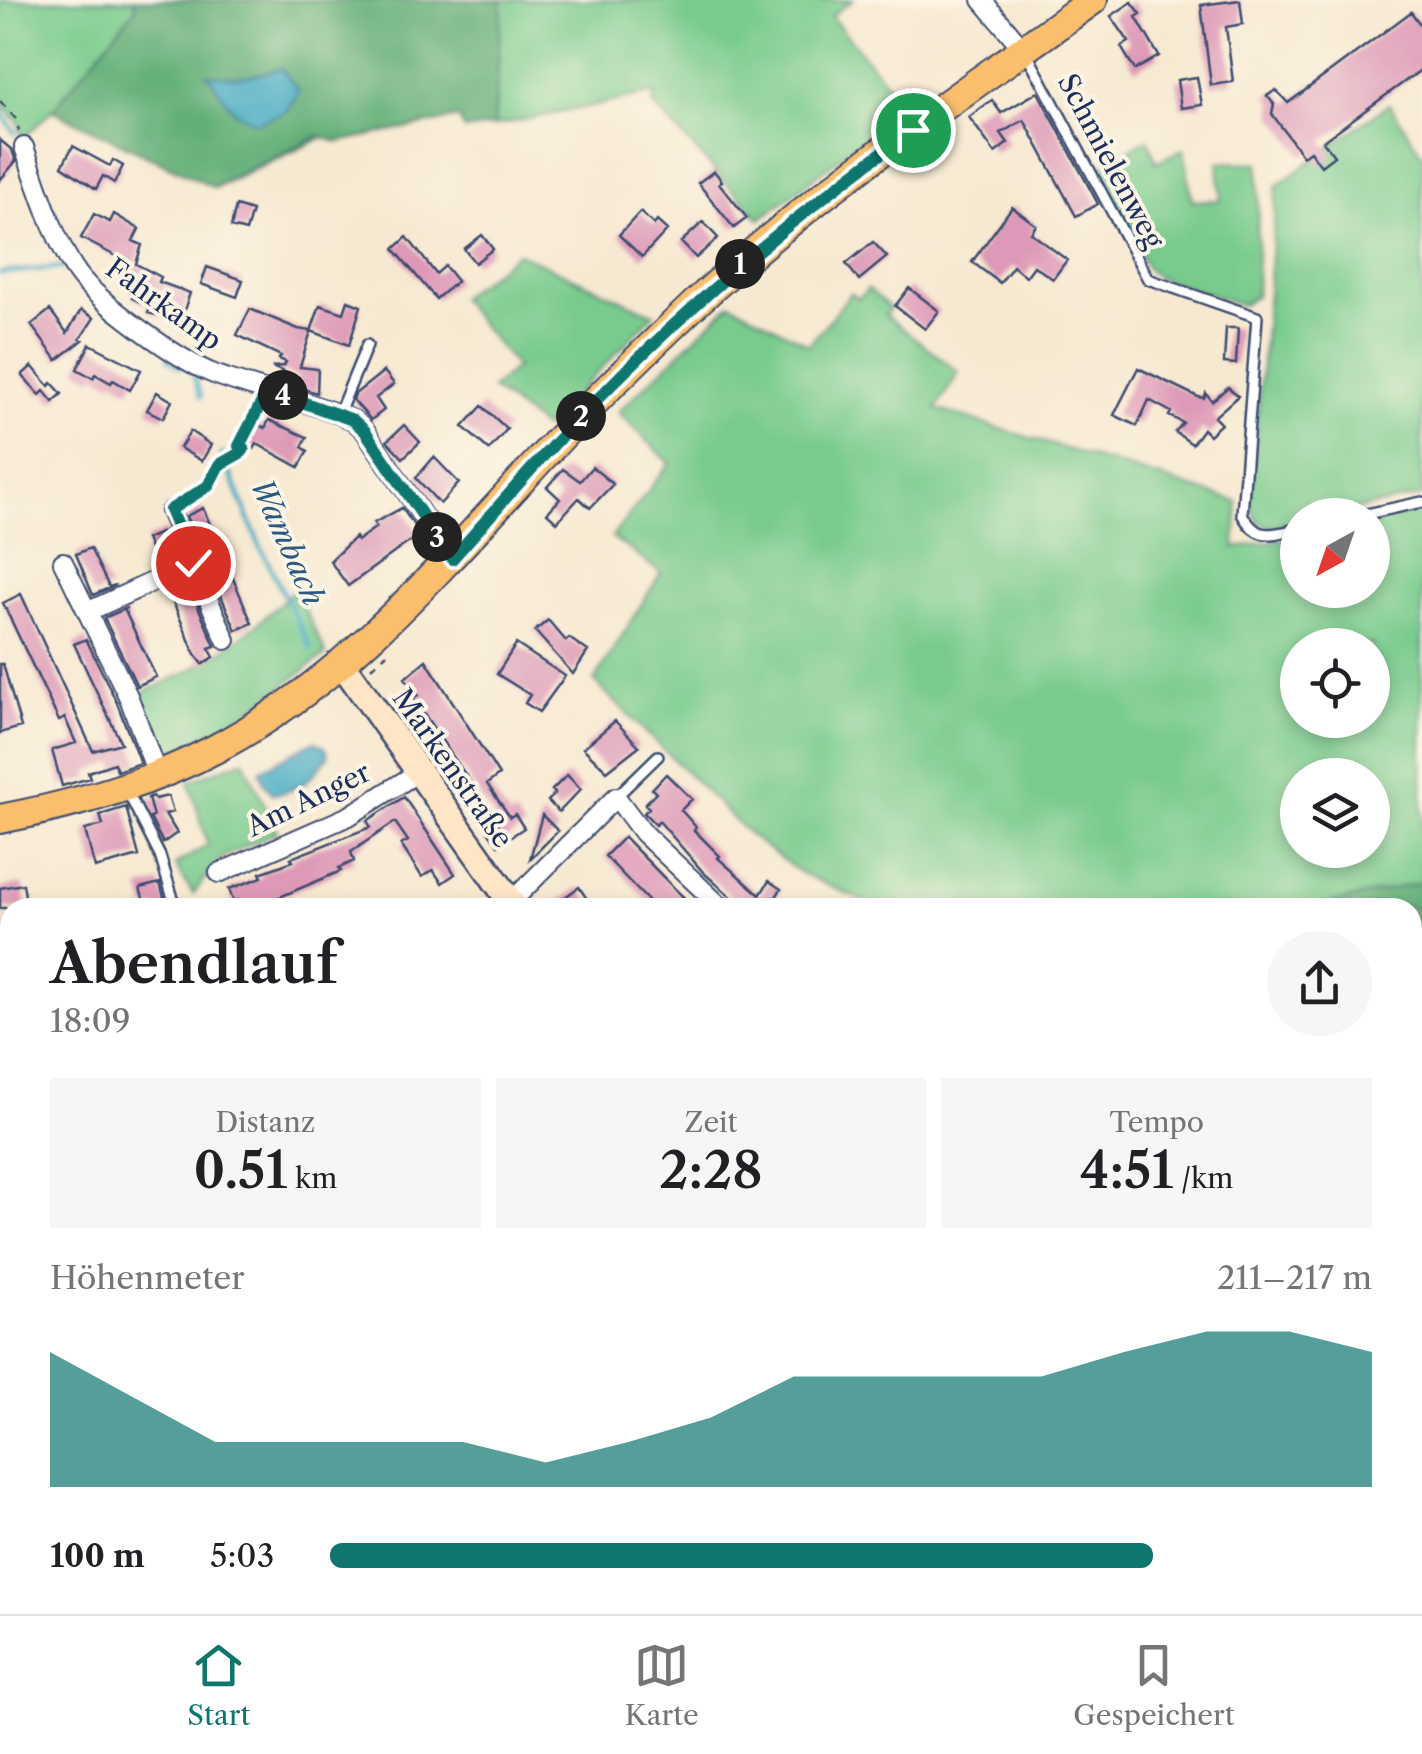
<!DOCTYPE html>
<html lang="de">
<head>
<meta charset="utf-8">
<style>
	:root { --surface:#fff; --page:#f6f6f6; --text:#202124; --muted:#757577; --line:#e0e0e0; --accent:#0f766e }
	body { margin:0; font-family:"Libre Caslon Text",serif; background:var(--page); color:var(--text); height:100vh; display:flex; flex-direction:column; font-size:38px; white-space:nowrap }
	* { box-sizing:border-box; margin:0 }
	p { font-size:32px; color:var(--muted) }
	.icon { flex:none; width:55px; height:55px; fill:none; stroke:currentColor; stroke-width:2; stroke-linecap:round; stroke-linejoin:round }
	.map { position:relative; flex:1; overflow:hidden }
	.drawer { position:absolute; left:0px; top:898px; width:1422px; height:718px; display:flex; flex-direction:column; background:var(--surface); border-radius:30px 30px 0 0; box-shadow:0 5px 15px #0003 }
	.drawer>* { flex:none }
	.needle { width:65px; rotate:220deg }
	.tools { position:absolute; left:1280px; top:498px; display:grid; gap:20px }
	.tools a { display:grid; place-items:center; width:110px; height:110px; border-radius:50%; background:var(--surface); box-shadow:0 5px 15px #0003; font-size:50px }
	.pin { position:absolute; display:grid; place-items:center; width:85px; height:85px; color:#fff; margin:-42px; border:5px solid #fff; border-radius:50%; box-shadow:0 2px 10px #0007 }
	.km { position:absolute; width:50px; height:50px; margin:-25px; border-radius:50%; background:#222; color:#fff; font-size:28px; line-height:50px; text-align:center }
	.round { display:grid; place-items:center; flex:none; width:105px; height:105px; border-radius:52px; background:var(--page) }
	.head { display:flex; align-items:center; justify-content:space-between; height:170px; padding:0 50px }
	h1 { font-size:55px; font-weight:600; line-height:75px }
	.figures { display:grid; grid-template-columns:repeat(3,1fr); gap:15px; height:170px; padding:10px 50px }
	.figures div { display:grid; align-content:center; border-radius:0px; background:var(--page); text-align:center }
	.figures b { font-size:50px; font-weight:600 }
	.figures small { font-size:28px; font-weight:400 }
	.figures p { font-size:28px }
	.chart { height:280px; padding:20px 50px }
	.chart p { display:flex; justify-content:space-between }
	.chart svg { width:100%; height:180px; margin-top:10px; fill:var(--accent); opacity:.7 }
	ul { padding:0 50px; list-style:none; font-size:32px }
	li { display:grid; grid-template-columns:160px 120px 1fr; align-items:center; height:75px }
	li i { height:25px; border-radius:12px; background:var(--accent) }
	.tab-bar { display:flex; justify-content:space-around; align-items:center; height:140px; border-top:2px solid var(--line); background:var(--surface); font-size:28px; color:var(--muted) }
	.tab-bar a { display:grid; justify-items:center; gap:5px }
	.tab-bar .selected { color:var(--accent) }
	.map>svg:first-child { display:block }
	.green { fill:#78cb8d; stroke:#4a7d76; stroke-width:2.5; fill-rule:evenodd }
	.forest { fill:#62af78; stroke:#3e6f6b; stroke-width:2.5 }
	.water { fill:#45abc4; stroke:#306d91; stroke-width:2.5 }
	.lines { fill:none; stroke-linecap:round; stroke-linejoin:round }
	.stream { stroke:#45abc4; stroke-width:5 }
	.building { fill:#dd99b7 }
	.lane-casing { stroke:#3c4b6f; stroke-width:14 }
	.street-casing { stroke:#3c4b6f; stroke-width:22 }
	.secondary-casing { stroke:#3c4b6f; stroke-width:30 }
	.primary-casing { stroke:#3c4b6f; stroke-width:32 }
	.path { stroke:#3c4b6f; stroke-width:2.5; stroke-dasharray:8 8; stroke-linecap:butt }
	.lane { stroke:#fff; stroke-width:9 }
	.street { stroke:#fff; stroke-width:18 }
	.secondary { stroke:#fde5c5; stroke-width:25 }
	.primary { stroke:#fabe6d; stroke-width:28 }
	.route-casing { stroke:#fff; stroke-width:20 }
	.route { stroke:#0f766e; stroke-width:12 }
	.labels { text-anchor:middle; stroke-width:8; stroke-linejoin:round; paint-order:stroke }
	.street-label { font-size:28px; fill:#1b2f5e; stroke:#fcf5e5 }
	.water-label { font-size:30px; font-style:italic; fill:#2a5a82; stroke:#fcf5e5 }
</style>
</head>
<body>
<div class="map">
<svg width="1422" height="1614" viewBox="0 0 1422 1614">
	<rect width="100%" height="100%" fill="#fcf5e5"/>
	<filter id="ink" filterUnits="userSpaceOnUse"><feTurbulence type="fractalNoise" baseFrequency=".01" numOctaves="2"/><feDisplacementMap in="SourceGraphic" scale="20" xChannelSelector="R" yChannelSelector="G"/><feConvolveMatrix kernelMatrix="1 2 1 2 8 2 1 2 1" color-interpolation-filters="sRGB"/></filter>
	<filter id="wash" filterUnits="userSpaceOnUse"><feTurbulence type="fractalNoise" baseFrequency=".0048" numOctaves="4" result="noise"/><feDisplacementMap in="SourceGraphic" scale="40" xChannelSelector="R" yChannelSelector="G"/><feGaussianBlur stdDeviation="2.25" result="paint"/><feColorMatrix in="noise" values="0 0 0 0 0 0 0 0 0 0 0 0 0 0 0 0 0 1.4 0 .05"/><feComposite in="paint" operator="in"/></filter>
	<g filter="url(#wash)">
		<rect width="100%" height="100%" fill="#f7e9d1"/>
		<!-- green -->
		<path class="green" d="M0,0H305L320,139L215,188L52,110L23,139L18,122L0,102Z
			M502,0H853L831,16L906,107L760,219L653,104L655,93L494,126Z
			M1389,104L1422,154V496L1328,515H1298L1297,521L1271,527L1258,522L1250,506L1277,186Z
			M1148,139L1156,162L1184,149L1192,201L1221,200L1218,162L1259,163L1256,295L1242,305L1157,277L1147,269L1095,169Z
			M518,253L654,314L544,428L492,389L516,367L459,298Z
			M868,289L890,308L885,315L959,372L936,409L1238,502L1235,548L1297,536L1298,590H1372L1373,521L1422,511V882L1315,908L876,907L799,872L751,836L594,681L661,573L612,537L670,463L618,412L731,303L809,345L851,293L858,299ZM1298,645H1372V720H1298ZM1298,775H1372V850H1298Z
			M295,589L326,654L252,709L161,759L136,695C203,669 244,640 295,589Z
			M244,760L277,832L223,857L193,894L175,865L208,845L189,781Z
			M0,974H10V1210L0,1211Z
			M475,1605H668L684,1614H479Z"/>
		<!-- forest -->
		<path class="forest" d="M133,0H502L494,126L464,130L459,118L338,142L319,136L213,187L52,110L136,8Z
			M1422,882V1614H1058L1056,1610L1063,1605H1412V908L1315,907Z"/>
		<!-- water -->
		<path class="water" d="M281,68L299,91L286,112L256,123L235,112L207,74C231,80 256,76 281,68Z
			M315,741L326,748L328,756C315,776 298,793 273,794L264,783L260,770Z
			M1422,1348V1455L1421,1456L1413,1426L1412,1349Z"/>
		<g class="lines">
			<!-- stream -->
			<path class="stream" d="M0,110L15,133
				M0,273L65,267
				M168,359L180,367
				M194,377L201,397
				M222,454L260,546L311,649
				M0,995L10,998
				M1412,1277V1281
				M1412,1327H1422
				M1412,1459L1421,1456
				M675,1605L692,1614
				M1133,1614V1605"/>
		</g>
		<g id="blocks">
			<!-- building -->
			<path class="building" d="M1240,0L1243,24L1226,27L1233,82L1211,85L1201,5Z
				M1132,2L1141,14L1136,17L1159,56L1135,70L1121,47L1129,42L1111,16Z
				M1411,12L1422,27V69L1323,141L1334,156L1321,166L1310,151L1303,156L1272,114L1274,104L1267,96L1276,90L1288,103Z
				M1197,77L1202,105L1181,108L1177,80Z
				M1038,92L1098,204L1076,216L1024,120L1001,133L1008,143L995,153L969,117L992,100L1001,113Z
				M0,140L12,150L16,161L0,180Z
				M73,146L110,166L113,160L123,166L114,183L103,176L96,189L62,166Z
				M714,171L722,181L719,183L747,218L734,228L698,183Z
				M236,206L252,211L246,231L231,227Z
				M1012,207L1036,225L1031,233L1067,260L1053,279L1034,266L1026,277L1013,266L1000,283L972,262Z
				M640,212L654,225L657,221L667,230L642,257L619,235Z
				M94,214L110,222L114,214L139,229L133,241L142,245L136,264L161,277L159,282L190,293L181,320L148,313L150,307L132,298L136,290L121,283L129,267L122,263L123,260L81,238Z
				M703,222L718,238L696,258L681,242Z
				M482,235L493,249L475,263L464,249Z
				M407,237L436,274L445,266L457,281L436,299L394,249Z
				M873,242L887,257L859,280L846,264Z
				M207,267L243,280L237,297L201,284Z
				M909,288L939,311L925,329L895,306Z
				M348,301L361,306L349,345L311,331L320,305L344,313Z
				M250,309L298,329L311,331L300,367L318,369L317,393L297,387L298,378L272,367L284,366L286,362L279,359L281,356L237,335Z
				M50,310L67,333L81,310L94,318L80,339L83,340L57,360L31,325Z
				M1226,328H1238L1236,364L1224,363Z
				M90,344L141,370L130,390L113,380L111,383L95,374L93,378L77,369Z
				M32,366L49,386L52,383L62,394L53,402L44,391L40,395L22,375Z
				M1138,368L1198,397L1204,398L1206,393L1212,401L1228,387L1238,396L1214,417L1221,424L1209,435L1203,429L1192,444L1175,432L1183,423L1169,416L1171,412L1149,400L1137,426L1114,415Z
				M384,371L394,384L376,398L384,410L371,420L353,400L355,394Z
				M157,392L172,401L163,418L147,410Z
				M482,406L507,429L489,450L463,427Z
				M269,420L307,437L302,447L308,451L299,467L257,444L254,449L242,442L252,422L265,428Z
				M404,425L420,442L403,458L387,441Z
				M190,431L211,445L202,461L180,448Z
				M434,457L459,483L440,504L416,478Z
				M592,467L613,484L590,508L579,498L557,522L547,513L560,499L547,487L563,469L580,481Z
				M203,508L252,623L236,630L186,516Z
				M402,508L420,534L348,586L330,561L355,537L357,541L376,527L374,523Z
				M165,531L176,557L157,566L146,539Z
				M90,548L109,587L116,585L93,595L76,554Z
				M187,581L215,646L209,648L214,657L203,664L195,654L168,590Z
				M21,594L93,751L121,743L74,644L86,639L117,703L140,763L117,771L114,763L88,772L90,778L62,786L52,750L76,743L65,718L59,721L3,603Z
				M127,608L124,609L156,677L137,686L104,618Z
				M548,620L566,641L569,638L588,651L573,674L535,631Z
				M516,644L565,676L539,712L525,703L530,695L497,674Z
				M426,660L499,775L487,784L510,817L515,814L524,828L498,845L488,831L499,824L413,698L418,695L405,678Z
				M0,664H3L21,727L0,733Z
				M615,721L639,746L607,771L583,748Z
				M666,774L692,799L681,810L696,827L694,830L720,856L718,858L760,895L769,881L781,889L774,900L785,908H744L704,873L659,821L656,825L644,813L649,808L645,804L656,793L652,789Z
				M567,775L581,789L559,812L548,801L555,793L552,790Z
				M153,796L155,799L168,796L173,812L165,814L177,833L163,843L150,818L153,817L148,798Z
				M404,797L455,874L442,883L433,870L422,877L401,845L408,841L395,822L351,852L354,861L339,868L341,871L254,908H236L229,889L262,877L260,873L293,861L291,858L371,827L367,821Z
				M126,807L139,856L95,868L85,830L103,825L100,815Z
				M542,815L558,831L530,859Z
				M624,837L676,890L695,908H655L605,856Z
				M160,883L167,908H146L140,888Z
				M23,884L27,908H0V888Z
				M579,887L593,908H550Z"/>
		</g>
	</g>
	<g filter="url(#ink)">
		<use href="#blocks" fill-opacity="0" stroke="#3c4b6f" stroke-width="2.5"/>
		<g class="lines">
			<defs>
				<path id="lane" d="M1026,52L1148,279L1257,317L1242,514C1258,542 1270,534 1298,529
					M339,413L367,345
					M1362,515L1422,502
					M126,789L160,856L176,908
					M617,796L658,756
					M0,1217L10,1216
					M0,1298L9,1400
					M127,1605L128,1614"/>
				<path id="street" d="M982,0L1024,50
					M24,147C37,184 55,243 78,274C99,303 180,361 214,374C259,391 308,400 353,420L365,431L452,559
					M170,511L226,640
					M63,562L129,698L157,774
					M87,612L193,563
					M219,873L349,816L420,771
					M511,902L616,797L643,833L722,908
					M0,1397L10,1400
					M0,1521L10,1524
					M385,1605L390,1614
					M1037,1605L1044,1614
					M17,1614L19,1605"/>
				<path id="secondary" d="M342,663L515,908
					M751,1614L755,1605"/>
				<path id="primary" d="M0,819C73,805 149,784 215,749C364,671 464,538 577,420C615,380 656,341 696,303C818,190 958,97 1093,0"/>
			</defs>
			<!-- lane casing -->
			<use href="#lane" class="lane-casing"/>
			<!-- street casing -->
			<use href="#street" class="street-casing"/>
			<!-- secondary casing -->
			<use href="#secondary" class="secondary-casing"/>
			<!-- primary casing -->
			<use href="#primary" class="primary-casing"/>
			<!-- path -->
			<path class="path" d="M0,101L16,119L19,131
				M184,501L208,485L219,465L242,452L244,449L239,446L260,407
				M371,668L387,653
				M1412,1340L1422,1339"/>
			<!-- lane -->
			<use href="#lane" class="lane"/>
			<!-- street -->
			<use href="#street" class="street"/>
			<!-- secondary -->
			<use href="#secondary" class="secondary"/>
			<!-- primary -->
			<use href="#primary" class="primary"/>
		</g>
	</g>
	<g class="lines" filter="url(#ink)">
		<defs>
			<path id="route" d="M193,563L170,510L208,486L219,465L242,452L244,449L239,446L268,390L353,420L365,431L452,559C494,512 535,463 579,418C682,311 793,216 913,130"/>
		</defs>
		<!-- route casing -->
		<use href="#route" class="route-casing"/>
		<!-- route -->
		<use href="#route" class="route"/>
	</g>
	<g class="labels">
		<!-- street labels -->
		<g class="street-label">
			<text transform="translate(1111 161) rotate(62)" y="10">Schmielenweg</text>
			<text transform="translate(164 304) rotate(36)" y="10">Fahrkamp</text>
			<text transform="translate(453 768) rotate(55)" y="10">Markenstraße</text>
			<text transform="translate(308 799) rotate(-26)" y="10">Am Anger</text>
		</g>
		<!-- water labels -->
		<g class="water-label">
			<text transform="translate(287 542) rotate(66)" y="10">Wambach</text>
		</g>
	</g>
</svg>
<div class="tools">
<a><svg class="needle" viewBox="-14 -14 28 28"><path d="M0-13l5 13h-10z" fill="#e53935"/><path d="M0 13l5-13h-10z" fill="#757577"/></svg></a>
<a><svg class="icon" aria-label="locate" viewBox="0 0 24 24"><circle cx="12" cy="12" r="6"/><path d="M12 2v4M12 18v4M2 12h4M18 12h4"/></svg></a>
<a><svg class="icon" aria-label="layers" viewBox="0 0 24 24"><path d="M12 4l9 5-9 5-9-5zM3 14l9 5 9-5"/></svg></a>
</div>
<div class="pin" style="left:913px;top:130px;background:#1e9e55"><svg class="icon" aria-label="arrive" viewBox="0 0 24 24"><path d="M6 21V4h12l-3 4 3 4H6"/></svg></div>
<div class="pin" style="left:193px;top:563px;background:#d93025"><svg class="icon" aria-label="check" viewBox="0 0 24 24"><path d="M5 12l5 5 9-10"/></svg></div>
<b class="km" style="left:740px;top:264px">1</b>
<b class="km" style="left:581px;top:416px">2</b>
<b class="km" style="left:437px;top:537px">3</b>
<b class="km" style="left:283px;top:395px">4</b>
<section class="drawer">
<div class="head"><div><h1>Abendlauf</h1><p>18:09</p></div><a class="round"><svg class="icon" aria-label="share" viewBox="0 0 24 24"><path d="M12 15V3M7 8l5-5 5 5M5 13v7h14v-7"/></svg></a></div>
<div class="figures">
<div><p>Distanz</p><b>0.51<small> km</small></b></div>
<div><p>Zeit</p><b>2:28</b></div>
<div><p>Tempo</p><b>4:51<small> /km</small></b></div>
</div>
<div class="chart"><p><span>Höhenmeter</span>211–217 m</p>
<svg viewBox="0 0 160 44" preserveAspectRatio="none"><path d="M0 44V11L10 22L20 33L30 33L40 33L50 33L60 38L70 33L80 27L90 17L100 17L110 17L120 17L130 11L140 6L150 6L160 11V44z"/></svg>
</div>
<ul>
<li><b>100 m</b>5:03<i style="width:79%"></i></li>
</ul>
</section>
</div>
<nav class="tab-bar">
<a class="selected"><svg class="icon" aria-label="home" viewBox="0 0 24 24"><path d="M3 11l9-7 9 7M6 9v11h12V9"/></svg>Start</a>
<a><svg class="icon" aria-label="map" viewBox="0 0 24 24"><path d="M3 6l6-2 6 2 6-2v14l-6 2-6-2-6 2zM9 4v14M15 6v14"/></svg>Karte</a>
<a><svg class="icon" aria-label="saved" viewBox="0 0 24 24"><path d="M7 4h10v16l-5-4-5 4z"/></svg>Gespeichert</a>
</nav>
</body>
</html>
